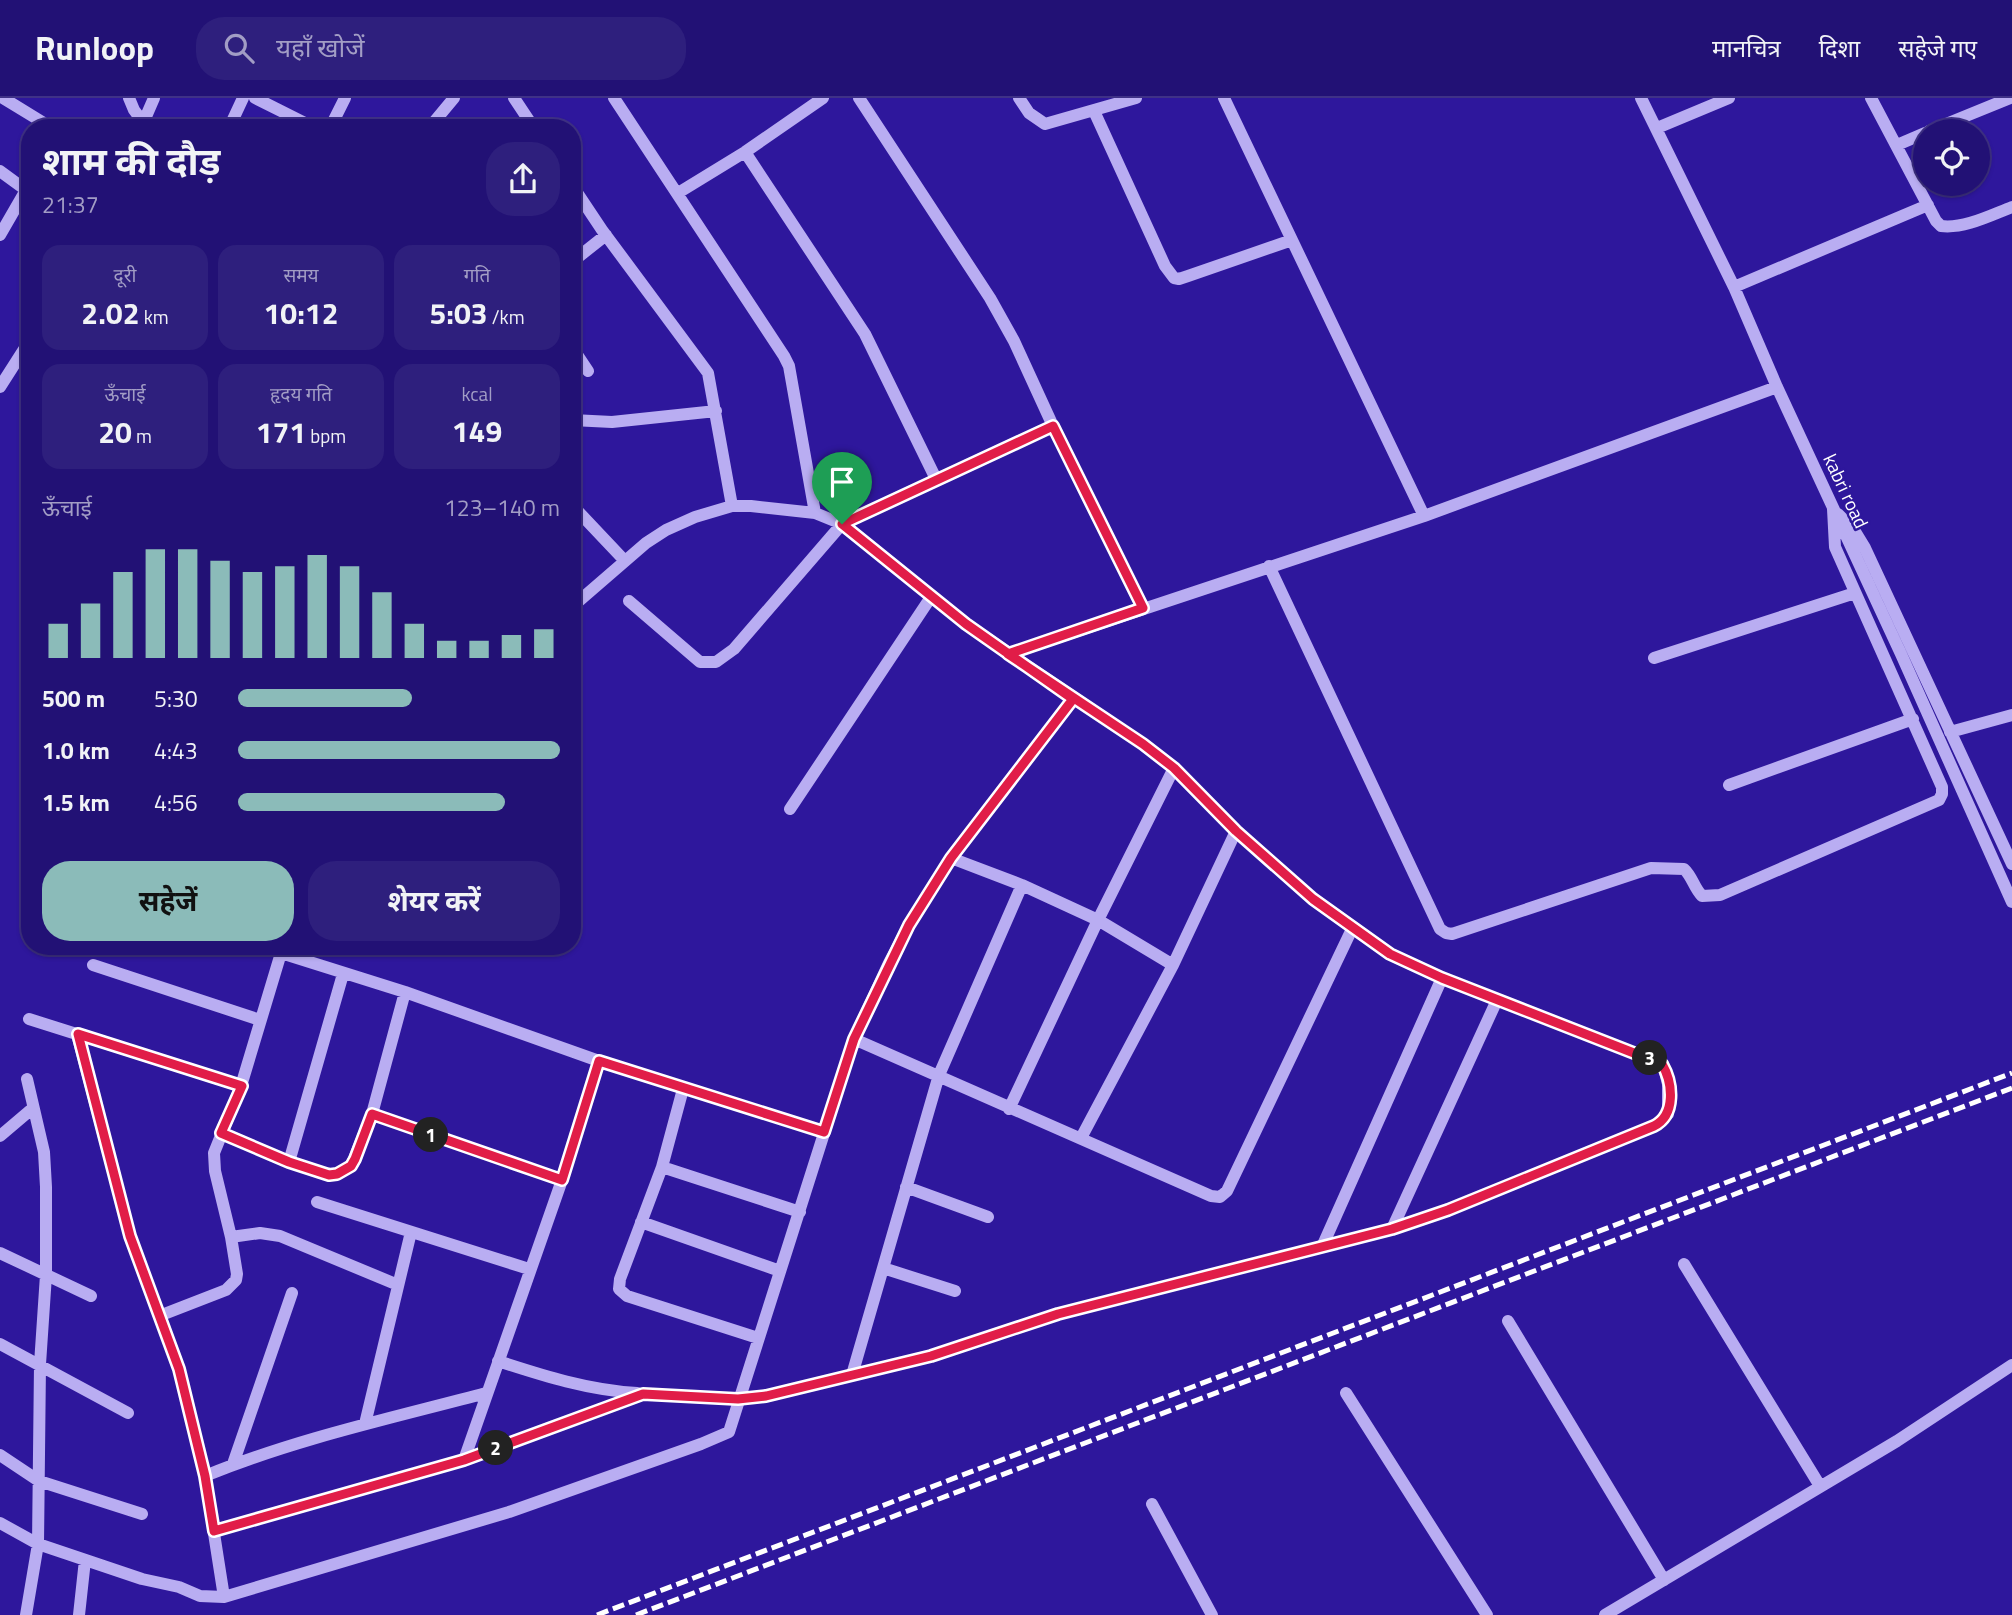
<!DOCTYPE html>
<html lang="hi">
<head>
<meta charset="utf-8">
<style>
	:root { --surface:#221175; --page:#2e1f7d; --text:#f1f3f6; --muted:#a29dc5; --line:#3f3187; --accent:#8bbbb9 }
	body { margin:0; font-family:"Titillium Web","Noto Sans Devanagari",sans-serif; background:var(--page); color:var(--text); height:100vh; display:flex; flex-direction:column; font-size:26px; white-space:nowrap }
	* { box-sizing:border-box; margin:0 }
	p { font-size:23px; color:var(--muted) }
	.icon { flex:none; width:38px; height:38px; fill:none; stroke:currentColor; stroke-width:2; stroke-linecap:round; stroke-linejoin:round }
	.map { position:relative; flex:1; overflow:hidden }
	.panel { position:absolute; left:21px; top:21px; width:560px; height:836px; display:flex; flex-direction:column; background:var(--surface); border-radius:28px; box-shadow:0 2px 5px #0004,0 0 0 2px var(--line) }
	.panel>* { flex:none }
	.controls { position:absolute; left:1913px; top:21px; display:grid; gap:14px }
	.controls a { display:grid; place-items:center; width:77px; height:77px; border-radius:50%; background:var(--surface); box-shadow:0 2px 5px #0004,0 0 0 2px var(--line); font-size:35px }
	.pin { position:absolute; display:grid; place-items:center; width:60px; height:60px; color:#fff; margin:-72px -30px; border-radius:50% 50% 50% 0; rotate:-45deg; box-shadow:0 0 7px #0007 }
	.pin .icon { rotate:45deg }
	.km { position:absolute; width:35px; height:35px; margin:-18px; border-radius:50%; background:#222; color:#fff; font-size:19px; line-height:35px; text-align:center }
	.round { display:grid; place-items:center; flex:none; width:74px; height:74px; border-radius:28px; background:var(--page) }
	.summary { display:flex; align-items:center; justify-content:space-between; height:119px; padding:0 21px }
	h1 { font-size:38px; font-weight:700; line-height:52px }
	.metrics { display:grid; grid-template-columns:repeat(3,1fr); gap:10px; height:119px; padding:7px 21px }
	.metrics div { display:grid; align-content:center; border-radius:18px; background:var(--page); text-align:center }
	.metrics b { font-size:30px; font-weight:700 }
	.metrics small { font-size:19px; font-weight:400 }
	.metrics p { font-size:19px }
	.chart { height:196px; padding:14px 21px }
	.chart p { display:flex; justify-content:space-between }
	.chart svg { width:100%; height:126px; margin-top:7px; stroke:var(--accent); stroke-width:6 }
	.action { display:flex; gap:14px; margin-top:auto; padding:14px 21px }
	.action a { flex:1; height:80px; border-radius:28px; background:var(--accent); color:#111; font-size:28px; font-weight:700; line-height:80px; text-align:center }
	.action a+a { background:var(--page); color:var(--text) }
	ul { padding:0 21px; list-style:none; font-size:23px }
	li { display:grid; grid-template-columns:112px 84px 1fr; align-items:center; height:52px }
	li i { height:18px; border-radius:9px; background:var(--accent) }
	header { display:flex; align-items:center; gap:42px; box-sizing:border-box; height:98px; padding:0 35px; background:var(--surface); border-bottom:2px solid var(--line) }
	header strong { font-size:33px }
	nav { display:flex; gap:38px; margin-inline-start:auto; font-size:24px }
	.search { width:490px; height:63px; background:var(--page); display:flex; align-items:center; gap:18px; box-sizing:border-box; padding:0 24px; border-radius:28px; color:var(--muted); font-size:26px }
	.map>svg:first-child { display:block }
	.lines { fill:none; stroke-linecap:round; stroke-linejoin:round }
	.minor { stroke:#b9adf2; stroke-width:12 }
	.rail { stroke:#fff; stroke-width:5; stroke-dasharray:12 5; stroke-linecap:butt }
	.route-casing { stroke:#fff; stroke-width:14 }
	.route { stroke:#e11d48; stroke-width:9 }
	.labels { text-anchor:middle; stroke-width:5; stroke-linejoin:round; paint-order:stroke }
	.street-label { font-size:19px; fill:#fff; stroke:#2e179c }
</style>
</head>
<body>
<header>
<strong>Runloop</strong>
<div class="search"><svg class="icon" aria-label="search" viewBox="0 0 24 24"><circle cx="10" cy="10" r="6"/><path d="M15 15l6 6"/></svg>यहाँ खोजें</div>
<nav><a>मानचित्र</a><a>दिशा</a><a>सहेजे गए</a></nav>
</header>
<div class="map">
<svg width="2012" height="1517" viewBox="0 0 2012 1517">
	<rect width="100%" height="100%" fill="#2e179c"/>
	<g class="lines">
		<!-- minor -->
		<path class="minor" d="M3,0L52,30
			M129,0L134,12L143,24
			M255,0L315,30
			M514,0L534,30
			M614,0L784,258L789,268L815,415
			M859,0L990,200L1014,243L1053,328L1143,510
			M1019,0L1029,15L1045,26L1136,0
			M1224,0L1424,418
			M1641,0L1734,189L1777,289L1901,556L2012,804
			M1871,0L1936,123L1941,128C1964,131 1991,117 2012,109
			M1094,13L1165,168L1174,180L1179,181L1188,178L1292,142
			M141,30L154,0
			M229,30L243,0
			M330,30L345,0
			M429,30L454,0
			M1657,30L1729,0
			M1929,33L2010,0
			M1897,47L1925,35
			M745,54L865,236L936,381
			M0,73L30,95
			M572,87L602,132L708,275L732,408
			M678,95L745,54L823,0
			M0,137L26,92
			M572,164L606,137
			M1734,189L1928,107
			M572,249L588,273
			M0,289L30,242
			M572,322L612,324L716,313
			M572,407L625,463
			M1838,416L1854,432L1865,450L2012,766
			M1269,468L1440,831L1446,835L1452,836L1651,770L1684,771C1692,778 1694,790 1702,798L1720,797L1939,702L1942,696V689L1835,449L1833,411
			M629,503L700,564H716L734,551L842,426L1053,328
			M1008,556L1424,418L1777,289
			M1654,560L1855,495
			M1950,634L2012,617
			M1729,687L1913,621
			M790,711L931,499
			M951,760L1022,787L1098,822L1173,867
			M262,849L405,894L599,963L824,1034
			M93,867L260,922
			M29,921L241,988
			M77,936L130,1138L179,1271L205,1378L224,1499
			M854,941L1211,1098L1220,1099L1227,1093L1352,831
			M683,991L662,1069L620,1181L619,1191L627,1198L758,1240
			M1009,1011L1098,822L1174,670
			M372,1016L562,1082
			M221,1035L289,1064L329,1077L337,1076L351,1068L372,1016L405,894
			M0,1038L33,1010
			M1081,1040L1173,867L1236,733
			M289,1064L343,876
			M662,1069L800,1114
			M906,1089L988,1119
			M317,1104L529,1171
			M641,1124L780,1173
			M1392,1131L1497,902
			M231,1139L260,1135L280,1138L398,1187
			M1322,1149L1442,880
			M0,1155L91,1198
			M1684,1166L1820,1388
			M883,1170L955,1193
			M159,1218L226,1192L236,1182L237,1176L231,1139L215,1073L214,1055L241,988L281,855
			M1508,1223L1664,1482
			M0,1246L128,1315
			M498,1263C544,1278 588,1292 637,1295
			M852,1277L939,977L1022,787
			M1346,1295L1487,1517
			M365,1326L411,1134
			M0,1357L39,1383L142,1416
			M464,1362L562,1082L599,963
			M233,1366L292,1195
			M205,1378C295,1341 392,1320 486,1295
			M1152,1406L1212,1517
			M0,1425L38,1446L142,1481L179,1489L200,1498L224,1499L509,1414L701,1346L729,1334L854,941L889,865L909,827L951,760L1073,601
			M214,1433L464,1362L643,1296L738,1301L766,1298L931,1258L1058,1216L1392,1131L1448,1112L1654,1028L1668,1016V986L1663,966L1442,880L1390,856L1313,801L1236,733L1174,670L1143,646L966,526L842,426L815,415L751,408H732L695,419L666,432L646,445L572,509
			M26,1517L38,1446L40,1266L46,1177V1089L44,1054L27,981
			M79,1517L85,1462
			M1605,1517L1897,1343L2012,1267"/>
		<!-- rail -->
		<path class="rail" d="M597,1517L2012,975
			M636,1517L2012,990"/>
	</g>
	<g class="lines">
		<defs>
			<path id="route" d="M842,426L966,526L1073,601L951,760L909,827L854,941L824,1034L599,963L562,1082L372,1016L355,1061L351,1068L337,1076L329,1077L289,1064L221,1035L242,988L78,936L130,1138L179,1271L205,1378L214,1433L464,1362L643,1296L738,1301L766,1298L931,1258L1058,1216L1392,1131L1448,1112L1654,1028C1676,1017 1673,985 1662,966L1442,880L1390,856L1313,801L1236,733L1174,670L1143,646L1008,556L1143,510L1053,328L842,426"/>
		</defs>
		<!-- route casing -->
		<use href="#route" class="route-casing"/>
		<!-- route -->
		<use href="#route" class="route"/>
	</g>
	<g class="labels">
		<!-- street labels -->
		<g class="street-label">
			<text transform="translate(1846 393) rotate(65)" y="7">kabri road</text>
		</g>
	</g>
</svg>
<div class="controls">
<a><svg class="icon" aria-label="locate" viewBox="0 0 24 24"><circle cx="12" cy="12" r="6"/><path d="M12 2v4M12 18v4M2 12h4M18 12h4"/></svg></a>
</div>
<div class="pin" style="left:842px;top:426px;background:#1e9e55"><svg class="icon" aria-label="arrive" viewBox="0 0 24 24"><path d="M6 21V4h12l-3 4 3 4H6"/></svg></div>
<b class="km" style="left:431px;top:1037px">1</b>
<b class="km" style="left:496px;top:1350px">2</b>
<b class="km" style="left:1650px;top:960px">3</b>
<section class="panel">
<div class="summary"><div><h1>शाम की दौड़</h1><p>21:37</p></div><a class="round"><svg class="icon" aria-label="share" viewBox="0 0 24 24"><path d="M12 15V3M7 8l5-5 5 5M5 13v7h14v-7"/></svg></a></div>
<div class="metrics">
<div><p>दूरी</p><b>2.02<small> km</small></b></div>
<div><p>समय</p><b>10:12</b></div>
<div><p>गति</p><b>5:03<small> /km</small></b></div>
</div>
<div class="metrics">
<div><p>ऊँचाई</p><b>20<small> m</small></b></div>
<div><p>हृदय गति</p><b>171<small> bpm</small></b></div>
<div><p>kcal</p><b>149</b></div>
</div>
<div class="chart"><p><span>ऊँचाई</span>123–140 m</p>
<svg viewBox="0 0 160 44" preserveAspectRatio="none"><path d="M5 44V32M15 44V25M25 44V14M35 44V6M45 44V6M55 44V10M65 44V14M75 44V12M85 44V8M95 44V12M105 44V21M115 44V32M125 44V38M135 44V38M145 44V36M155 44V34"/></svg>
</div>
<ul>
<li><b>500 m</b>5:30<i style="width:54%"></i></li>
<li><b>1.0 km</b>4:43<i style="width:100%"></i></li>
<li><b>1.5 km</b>4:56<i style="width:83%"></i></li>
</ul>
<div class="action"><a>सहेजें</a><a>शेयर करें</a></div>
</section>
</div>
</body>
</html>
